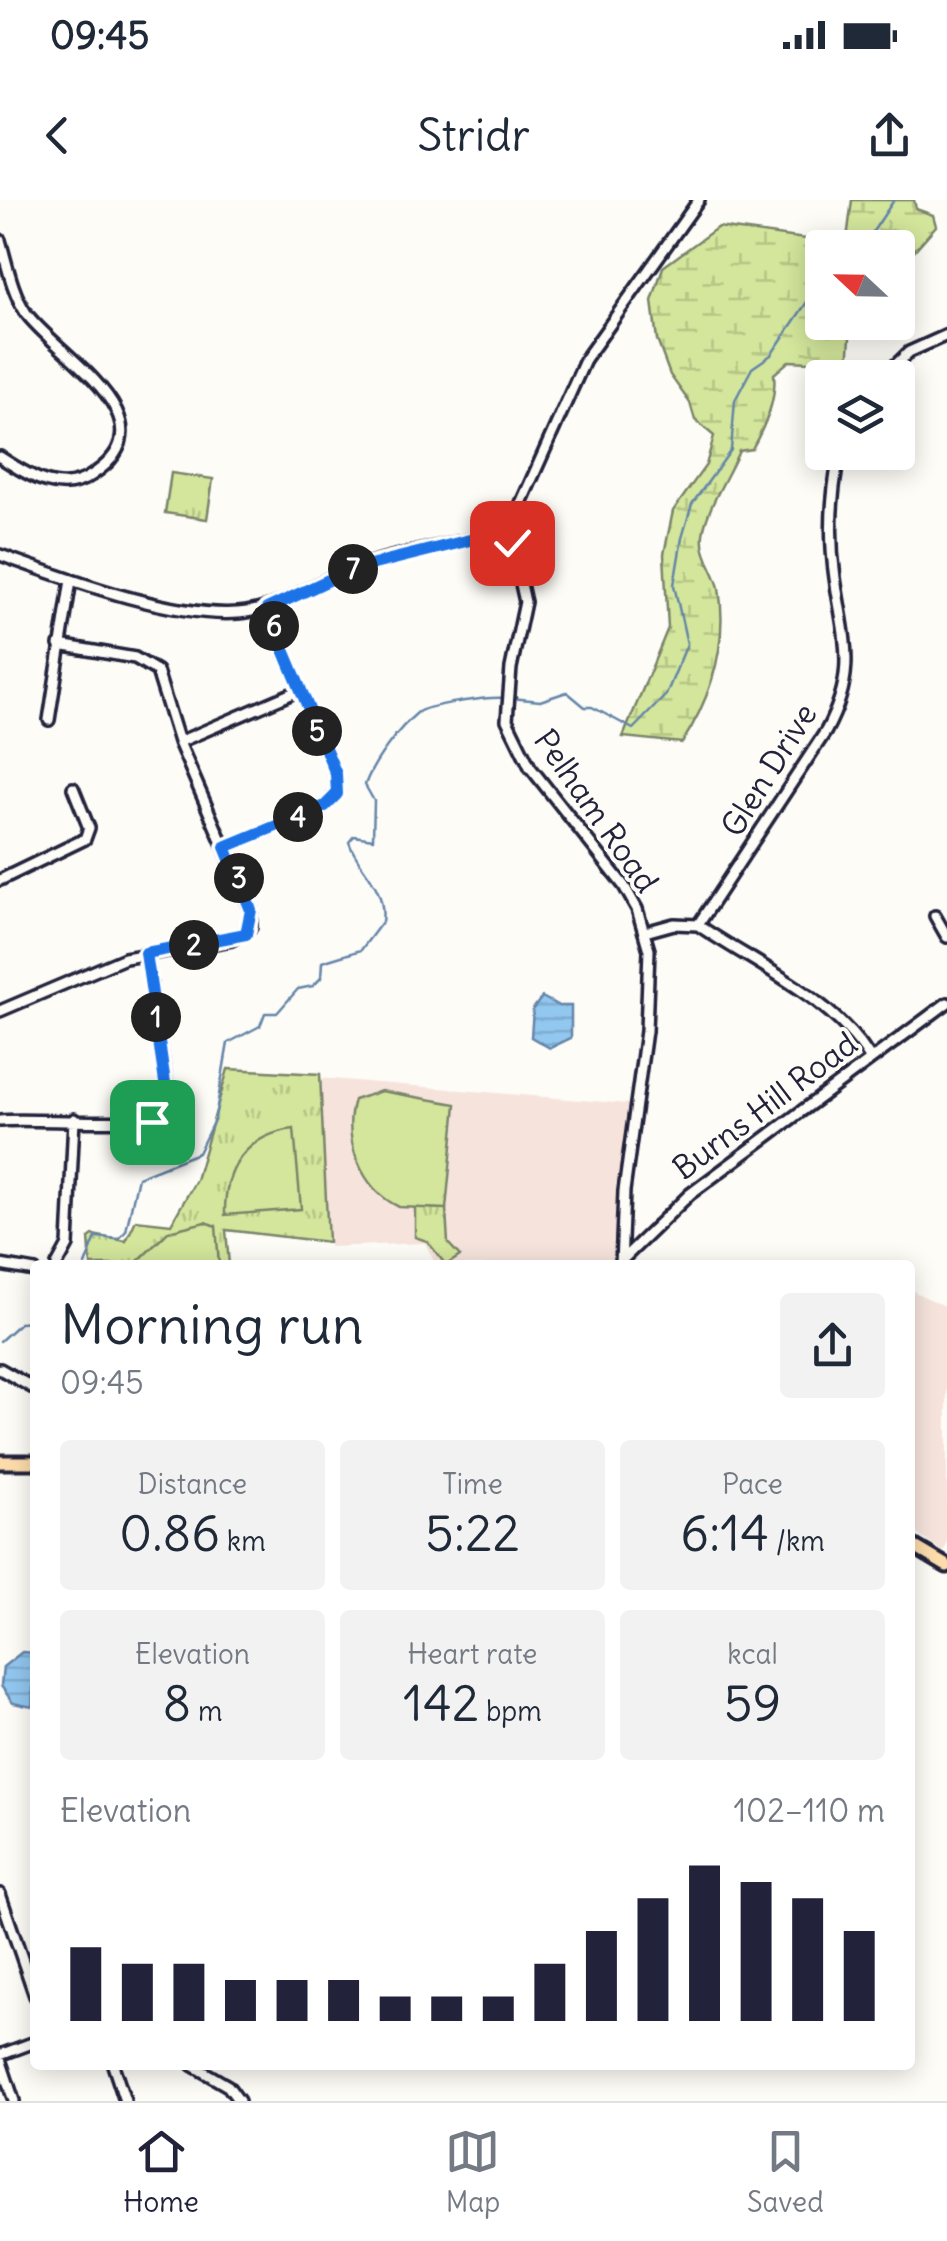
<!DOCTYPE html>
<html lang="en">
<head>
<meta charset="utf-8">
<style>
	:root { --surface:#fff; --page:#f2f2f3; --text:#1f2937; --muted:#747a83; --line:#e0e1e3; --accent:#22223b }
	body { margin:0; font-family:Delius,sans-serif; background:var(--page); color:var(--text); height:100vh; display:flex; flex-direction:column; font-size:38px; white-space:nowrap }
	* { box-sizing:border-box; margin:0 }
	p { font-size:32px; color:var(--muted) }
	.icon { flex:none; width:55px; height:55px; fill:none; stroke:currentColor; stroke-width:2; stroke-linecap:round; stroke-linejoin:round }
	.map { position:relative; flex:1; overflow:hidden }
	.drawer { position:absolute; left:30px; top:1060px; width:885px; height:810px; display:flex; flex-direction:column; background:var(--surface); border-radius:10px; box-shadow:0 5px 25px #0003 }
	.drawer>* { flex:none }
	.needle { width:65px; rotate:292deg }
	.fabs { position:absolute; left:805px; top:30px; display:grid; gap:20px }
	.fabs a { display:grid; place-items:center; width:110px; height:110px; border-radius:10px; background:var(--surface); box-shadow:0 5px 25px #0003; font-size:50px }
	.pin { position:absolute; display:grid; place-items:center; width:85px; height:85px; color:#fff; margin:-42px; border-radius:20px; box-shadow:0 5px 15px #0006 }
	.km { position:absolute; width:50px; height:50px; margin:-25px; border-radius:50%; background:#222; color:#fff; font-size:28px; line-height:50px; text-align:center }
	.round { display:grid; place-items:center; flex:none; width:105px; height:105px; border-radius:10px; background:var(--page) }
	.summary { display:flex; align-items:center; justify-content:space-between; height:170px; padding:0 30px }
	h1 { font-size:55px; font-weight:600; line-height:75px }
	.stats { display:grid; grid-template-columns:repeat(3,1fr); gap:15px; height:170px; padding:10px 30px }
	.stats div { display:grid; align-content:center; border-radius:10px; background:var(--page); text-align:center }
	.stats b { font-size:50px; font-weight:600 }
	.stats small { font-size:28px; font-weight:400 }
	.stats p { font-size:28px }
	.chart { height:280px; padding:20px 30px }
	.chart p { display:flex; justify-content:space-between }
	.chart svg { width:100%; height:180px; margin-top:10px; stroke:var(--accent); stroke-width:6 }
	.status { display:flex; justify-content:space-between; align-items:center; height:70px; padding:0 50px; background:var(--surface); direction:ltr }
	.status svg { height:28px; fill:currentColor }
	header { display:flex; justify-content:space-between; align-items:center; height:130px; padding:0 30px; background:var(--surface); font-size:45px; font-weight:600 }
	.tabs { display:flex; justify-content:space-around; align-items:center; height:140px; border-top:2px solid var(--line); background:var(--surface); font-size:28px; color:var(--muted) }
	.tabs a { display:grid; justify-items:center; gap:5px }
	.tabs .on { color:var(--accent) }
	.map>svg:first-child { display:block }
	.built { fill:#f6e4dc }
	.grass { fill:url(#grass-tufts); stroke:#7a846b; stroke-width:2.5 }
	.wetland { fill:url(#wetland-marsh); stroke:#7a846b; stroke-width:2.5 }
	.garden { fill:#d3e69b; stroke:#7a846b; stroke-width:2.5 }
	.water { fill:url(#water-rules); stroke:#6585a8; stroke-width:2.5 }
	.lines { fill:none; stroke-linecap:round; stroke-linejoin:round }
	.stream { stroke:#6585a8; stroke-width:2.5 }
	.minor-casing { stroke:#22223b; stroke-width:16 }
	.major-casing { stroke:#22223b; stroke-width:19 }
	.minor { stroke:#fdfcf7; stroke-width:9 }
	.major { stroke:#fddcac; stroke-width:11 }
	.route-casing { stroke:#fff; stroke-width:20 }
	.route { stroke:#1a73e8; stroke-width:12 }
	.labels { text-anchor:middle; stroke-width:8; stroke-linejoin:round; paint-order:stroke }
	.street-label { font-size:32px; fill:#22223b; stroke:#fdfcf7 }
</style>
</head>
<body>
<div class="status"><b>09:45</b><svg viewBox="0 0 49 12"><path d="M0 12V9h3v3zM5 12V6h3v6zM10 12V3h3v9zM15 12V0h3v12zM26 1h20v11H26zM47 4h2v5h-2z"/></svg></div>
<header><svg class="icon" aria-label="back" viewBox="0 0 24 24"><path d="M15 5l-7 7 7 7"/></svg>Stridr<svg class="icon" aria-label="share" viewBox="0 0 24 24"><path d="M12 15V3M7 8l5-5 5 5M5 13v7h14v-7"/></svg></header>
<div class="map">
<svg width="947" height="1901" viewBox="0 0 947 1901">
	<defs>
		<pattern id="grass-tufts" width="24" height="20" patternUnits="userSpaceOnUse" patternTransform="scale(2.5)"><rect width="24" height="20" fill="#d3e69b"/><path d="M3 7l-1-3M5 7V3M7 7l1-3M15 17l-1-3M17 17v-4M19 17l1-3" fill="none" stroke="#b5c586"/></pattern>
		<pattern id="wetland-marsh" width="20" height="14" patternUnits="userSpaceOnUse" patternTransform="scale(2.5)"><rect width="20" height="14" fill="#d3e69b"/><path d="M1 5h8M5 5V1M11 12h8M15 12V8" fill="none" stroke="#b5c586"/></pattern>
		<pattern id="water-rules" width="6" height="5" patternUnits="userSpaceOnUse" patternTransform="scale(2.5)"><rect width="6" height="5" fill="#92c7f0"/><path d="M0 2.5h6" fill="none" stroke="#7eabcf"/></pattern>
	</defs>
	<rect width="100%" height="100%" fill="#fdfcf7"/>
	<filter id="ink" filterUnits="userSpaceOnUse"><feTurbulence type="fractalNoise" baseFrequency=".01" numOctaves="2"/><feDisplacementMap in="SourceGraphic" scale="20" xChannelSelector="R" yChannelSelector="G"/><feConvolveMatrix kernelMatrix="1 2 1 2 8 2 1 2 1" color-interpolation-filters="sRGB"/></filter>
	<g filter="url(#ink)">
		<!-- built -->
		<path class="built" d="M320,878L629,904L614,1065H436L425,1043L329,1047Z
			M910,1090L947,1107V1345L943,1352L910,1329Z"/>
		<!-- grass -->
		<path class="grass" d="M171,273L213,279L207,319L165,313Z
			M228,869L320,874L328,1042L226,1030L229,1065H91L89,1038L93,1035L126,1041L136,1020L171,1024L196,980Z
			M415,1007L446,1009L448,1043L460,1056L446,1065L427,1041L415,1037Z"/>
		<!-- wetland -->
		<path class="wetland" d="M852,0H914L916,9L933,15L936,26L898,69V48H822V122L851,123L848,166L839,177L810,162L789,161L774,174C777,200 765,225 752,249L739,251C728,276 710,303 704,329C698,353 715,369 719,388C728,445 712,496 682,543L623,537L668,428L664,354L673,311L706,265L714,236L695,220L690,203L670,175L657,140L652,101L663,67L718,27L805,39H847Z"/>
		<!-- garden -->
		<path class="garden" d="M381,891L456,904L446,1009L399,1007C361,989 342,939 354,900Z
			M294,929L301,1009L225,1015C224,968 246,935 294,929Z
			M205,1022L216,1026L219,1065H134L169,1031Z"/>
		<!-- water -->
		<path class="water" d="M542,797L559,806H571V838L550,848L531,837L533,809Z
			M22,1452L35,1453L32,1507L13,1503L1,1486L3,1467Z"/>
		<g class="lines">
			<!-- stream -->
			<path class="stream" d="M862,48L894,0
				M511,498L540,501L567,492L585,507H592L633,529L666,495L687,444L674,385L682,338L692,304L731,250L735,200L752,168L771,155L822,80
				M85,1065L96,1037L119,1039L126,1031L138,977L198,953L215,918L228,843L260,826L265,813H277L298,789L313,786L321,778L322,762L361,750L382,722C387,685 357,668 349,642L354,636L373,639L374,601L365,585C373,562 399,528 417,513C425,505 489,497 503,498
				M0,1141L20,1123L35,1122"/>
			<defs>
				<path id="minor" d="M0,40C7,64 12,92 26,113C56,155 177,220 92,275C60,297 28,275 0,257
					M882,178L909,152L947,135
					M0,355C65,378 170,418 238,413C280,410 313,382 352,369C403,351 457,344 509,330
					M49,520L71,380
					M179,542L300,490
					M225,647L325,606L337,594L336,574L267,409
					M0,680L85,639L89,628L73,588
					M935,716L947,737
					M698,725L826,531C858,471 844,440 835,378C829,337 831,293 840,252
					M645,732L674,724L698,725C756,765 832,797 870,858
					M0,811L125,758L232,740L251,727V710L179,542L157,471L135,458L59,445
					M0,921C35,917 147,930 165,911L168,895L146,753
					M622,1060L690,994L947,803
					M0,1065L35,1071
					M57,1065L68,1045L74,919
					M621,1065L624,991L646,831L649,750L637,709L624,686L530,567L507,520L511,468L525,402L509,330L586,158L699,0
					M0,1169L35,1189
					M0,1694L35,1796
					M0,1855L35,1842
					M0,1859L14,1901
					M113,1865L125,1901
					M192,1865L228,1886L239,1901"/>
				<path id="major" d="M0,1262H35
					M910,1344L947,1366"/>
			</defs>
			<!-- minor casing -->
			<use href="#minor" class="minor-casing"/>
			<!-- major casing -->
			<use href="#major" class="major-casing"/>
			<!-- minor -->
			<use href="#minor" class="minor"/>
			<!-- major -->
			<use href="#major" class="major"/>
		</g>
	</g>
	<g class="lines" filter="url(#ink)">
		<defs>
			<path id="route" d="M152,922L166,911L168,903L146,753L246,734L251,710L225,647L325,606L337,594L336,574L267,409L350,370L510,330L512,343"/>
		</defs>
		<!-- route casing -->
		<use href="#route" class="route-casing"/>
		<!-- route -->
		<use href="#route" class="route"/>
	</g>
	<g class="labels">
		<!-- street labels -->
		<g class="street-label">
			<text transform="translate(769 570) rotate(-58)" y="11">Glen Drive</text>
			<text transform="translate(596 611) rotate(55)" y="11">Pelham Road</text>
			<text transform="translate(765 906) rotate(-37)" y="11">Burns Hill Road</text>
		</g>
	</g>
</svg>
<div class="fabs">
<a><svg class="needle" viewBox="-14 -14 28 28"><path d="M0-13l5 13h-10z" fill="#e53935"/><path d="M0 13l5-13h-10z" fill="#747a83"/></svg></a>
<a><svg class="icon" aria-label="layers" viewBox="0 0 24 24"><path d="M12 4l9 5-9 5-9-5zM3 14l9 5 9-5"/></svg></a>
</div>
<div class="pin" style="left:152px;top:922px;background:#1e9e55"><svg class="icon" aria-label="arrive" viewBox="0 0 24 24"><path d="M6 21V4h12l-3 4 3 4H6"/></svg></div>
<div class="pin" style="left:512px;top:343px;background:#d93025"><svg class="icon" aria-label="check" viewBox="0 0 24 24"><path d="M5 12l5 5 9-10"/></svg></div>
<b class="km" style="left:156px;top:817px">1</b>
<b class="km" style="left:194px;top:745px">2</b>
<b class="km" style="left:239px;top:678px">3</b>
<b class="km" style="left:298px;top:617px">4</b>
<b class="km" style="left:317px;top:531px">5</b>
<b class="km" style="left:274px;top:426px">6</b>
<b class="km" style="left:353px;top:369px">7</b>
<section class="drawer">
<div class="summary"><div><h1>Morning run</h1><p>09:45</p></div><a class="round"><svg class="icon" aria-label="share" viewBox="0 0 24 24"><path d="M12 15V3M7 8l5-5 5 5M5 13v7h14v-7"/></svg></a></div>
<div class="stats">
<div><p>Distance</p><b>0.86<small> km</small></b></div>
<div><p>Time</p><b>5:22</b></div>
<div><p>Pace</p><b>6:14<small> /km</small></b></div>
</div>
<div class="stats">
<div><p>Elevation</p><b>8<small> m</small></b></div>
<div><p>Heart rate</p><b>142<small> bpm</small></b></div>
<div><p>kcal</p><b>59</b></div>
</div>
<div class="chart"><p><span>Elevation</span>102–110 m</p>
<svg viewBox="0 0 160 44" preserveAspectRatio="none"><path d="M5 44V26M15 44V30M25 44V30M35 44V34M45 44V34M55 44V34M65 44V38M75 44V38M85 44V38M95 44V30M105 44V22M115 44V14M125 44V6M135 44V10M145 44V14M155 44V22"/></svg>
</div>
</section>
</div>
<nav class="tabs">
<a class="on"><svg class="icon" aria-label="home" viewBox="0 0 24 24"><path d="M3 11l9-7 9 7M6 9v11h12V9"/></svg>Home</a>
<a><svg class="icon" aria-label="map" viewBox="0 0 24 24"><path d="M3 6l6-2 6 2 6-2v14l-6 2-6-2-6 2zM9 4v14M15 6v14"/></svg>Map</a>
<a><svg class="icon" aria-label="saved" viewBox="0 0 24 24"><path d="M7 4h10v16l-5-4-5 4z"/></svg>Saved</a>
</nav>
</body>
</html>
